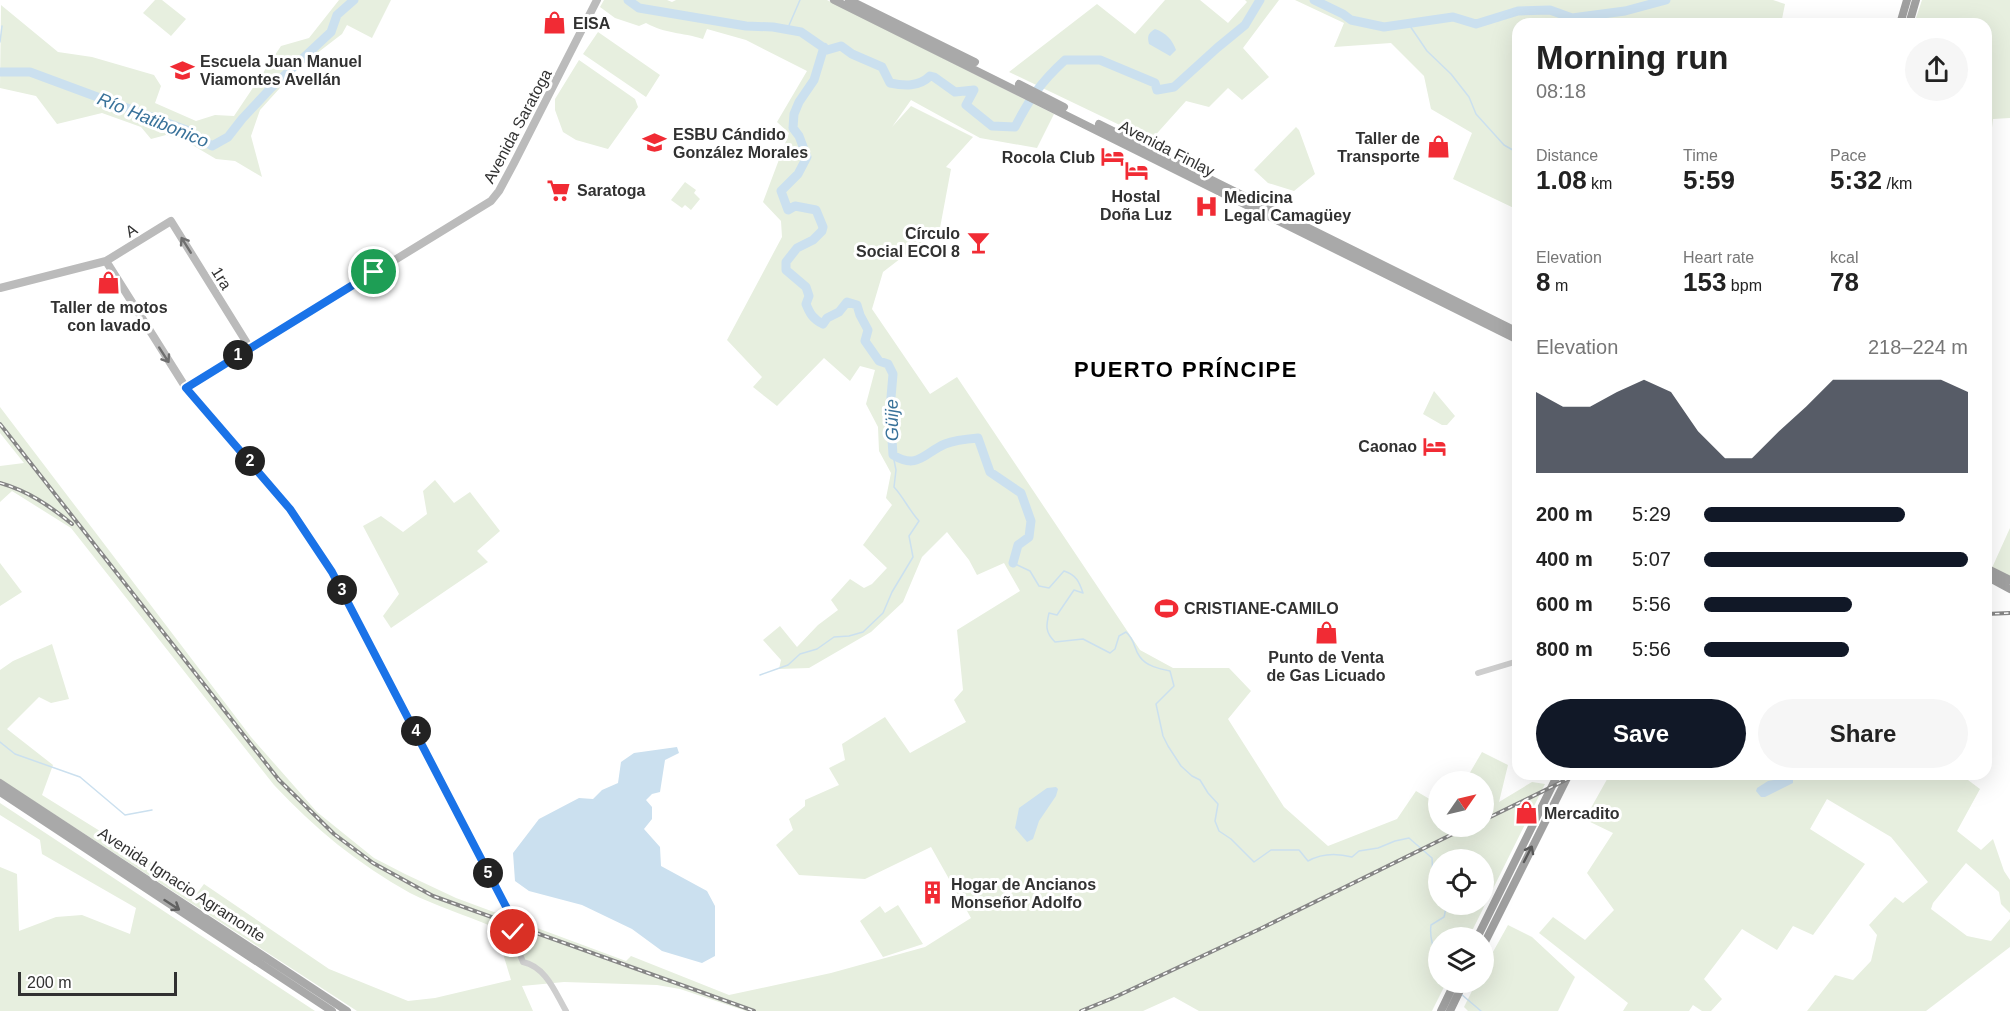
<!DOCTYPE html>
<html lang="en">
<head>
<meta charset="utf-8">
<style>
	:root { --surface:#fff; --page:#f6f6f6; --text:#222; --muted:#767676; --accent:#111827 }
	body { margin:0; font-family:Arial,sans-serif; background:var(--page); color:var(--text); height:100vh; display:flex; flex-direction:column; font-size:22px; white-space:nowrap }
	* { box-sizing:border-box; margin:0 }
	p { font-size:20px; color:var(--muted) }
	.icon { flex:none; width:33px; height:33px; fill:none; stroke:currentColor; stroke-width:2; stroke-linecap:round; stroke-linejoin:round }
	.map { position:relative; flex:1; overflow:hidden }
	.side { position:absolute; left:1512px; top:18px; width:480px; height:762px; display:flex; flex-direction:column; background:var(--surface); border-radius:18px; box-shadow:0 6px 24px #0002 }
	.side>* { flex:none }
	.needle { width:39px; rotate:56deg }
	.tools { position:absolute; left:1428px; top:771px; display:grid; gap:12px }
	.tools a { display:grid; place-items:center; width:66px; height:66px; border-radius:50%; background:var(--surface); box-shadow:0 6px 24px #0002; font-size:30px }
	.scale { position:absolute; left:18px; bottom:15px; width:159px; box-sizing:border-box; padding-left:6px; border:3px solid #313131; border-top:0; font-size:16px; line-height:21px; white-space:nowrap; color:#313131; -webkit-text-stroke:4px #fff; paint-order:stroke }
	.pin { position:absolute; display:grid; place-items:center; width:51px; height:51px; color:#fff; margin:-26px; border:3px solid #fff; border-radius:50%; box-shadow:0 2px 6px #0007 }
	.km { position:absolute; width:30px; height:30px; margin:-15px; border-radius:50%; background:#222; color:#fff; font-size:16px; line-height:30px; text-align:center }
	.round { display:grid; place-items:center; flex:none; width:63px; height:63px; border-radius:32px; background:var(--page) }
	.overview { display:flex; align-items:center; justify-content:space-between; height:102px; padding:0 24px }
	h1 { font-size:33px; font-weight:700; line-height:45px }
	.figures { display:grid; grid-template-columns:repeat(3,1fr); gap:9px; height:102px; padding:6px 24px }
	.figures div { display:grid; align-content:center }
	.figures b { font-size:26px; font-weight:700 }
	.figures small { font-size:16px; font-weight:400 }
	.figures p { font-size:16px }
	.chart { height:168px; padding:12px 24px }
	.chart p { display:flex; justify-content:space-between }
	.chart svg { width:100%; height:108px; margin-top:6px; fill:var(--accent); opacity:.7 }
	.primary-button { display:flex; gap:12px; margin-top:auto; padding:12px 24px }
	.primary-button a { flex:1; height:69px; border-radius:36px; background:var(--accent); color:#fff; font-size:24px; font-weight:700; line-height:69px; text-align:center }
	.primary-button a+a { background:var(--page); color:var(--text) }
	ul { padding:0 24px; list-style:none; font-size:20px }
	li { display:grid; grid-template-columns:96px 72px 1fr; align-items:center; height:45px }
	li i { height:15px; border-radius:8px; background:var(--accent) }
	.map>svg:first-child { display:block }
	.green { fill:#e7efdf; fill-rule:evenodd }
	.water { fill:#cbe0ef }
	.lines { fill:none; stroke-linecap:round; stroke-linejoin:round }
	.stream { stroke:#cbe0ef; stroke-width:1.5 }
	.river { stroke:#cbe0ef; stroke-width:9 }
	.tertiary { stroke:#cecece; stroke-width:6 }
	.secondary { stroke:#bbb; stroke-width:8 }
	.primary { stroke:#a9a9a9; stroke-width:8 }
	.trunk { stroke:#a0a0a0; stroke-width:8 }
	.rail-casing { stroke:#868686; stroke-width:4 }
	.rail { stroke:#fff; stroke-width:1.5; stroke-dasharray:4.5; stroke-linecap:butt }
	.oneway { stroke:#6f6f6f }
	.oneway2 { stroke:#585858 }
	.oneway3 { stroke:#616161 }
	.route-casing { stroke:#fff; stroke-width:12 }
	.route { stroke:#1a73e8; stroke-width:8 }
	.labels { text-anchor:middle; stroke-width:6; stroke-linejoin:round; paint-order:stroke }
	.poi-label { font-size:16px; font-weight:bold; fill:#313131; stroke:#fff; text-anchor:start }
	.street-label { font-size:16px; fill:#313131; stroke:#fff }
	.water-label { font-size:18px; font-style:italic; fill:#39729a; stroke:#fff }
	.district-label { font-size:22px; font-weight:bold; letter-spacing:1.5px; fill:#000; stroke:#fff }
</style>
</head>
<body>
<div class="map">
<svg width="2010" height="1011" viewBox="0 0 2010 1011">
	<rect width="100%" height="100%" fill="#fff"/>
	<!-- green -->
	<path class="green" d="M155,0H162L186,19L171,36L143,13Z
		M339,0H391L372,38L347,25L342,34L299,67L260,110L251,136L262,177L235,161L216,159L189,143L166,135L151,139L141,127L102,113L57,124L36,96L0,88L1,5L58,52L92,57L154,75L161,86L155,103L196,121L215,115L234,116L281,46L309,38Z
		M604,0H667L672,2L676,0H827L1054,114L1037,148L980,138L911,100L892,127L911,106L973,137L946,167L951,169L940,228L883,272L872,309L930,394L957,377L1140,650L1173,668H1229L1251,691L1228,719L1284,807L1328,846L1397,819L1416,791L1438,804V826H1484V782L1465,781L1482,752L1508,765L1499,802L1532,782L1545,784L1469,937L1438,938V982L1446,983L1432,1011H1199L1174,997L1143,1011H746L680,989L657,985L564,982L522,986L533,1011H357L0,779V670L13,661L52,644L69,699L51,703L39,697L7,729L53,765L42,795L198,892L204,884L329,969L408,1001L435,998L511,980L498,937L491,926C465,915 436,906 410,893C359,865 314,828 274,785L71,528L12,491L0,502V466L24,463L0,433V407L251,737L317,812L374,858L405,874L456,898L626,961L631,956L729,995L831,973L925,947L971,918L931,847L865,879L799,875L776,845L793,830L789,819L805,806V800L839,785L829,768L845,760L842,744L885,717L910,753L966,722L954,700L963,690L957,630L1020,591L1004,563L977,575L969,560L947,532L922,557L903,602L871,632L809,668L779,669L781,660L763,640L780,626L797,647L818,625L838,610L831,600L850,579L864,588L872,584L887,568L863,545L892,505L886,498L891,473L879,451L878,427L866,404L875,370L860,366L850,381L824,358L777,406L753,387L762,377L727,340L782,237L781,221L763,202L789,133L777,122L807,71L746,40L707,29L703,39C681,32 666,34 646,23L639,26L615,18L600,7ZM1438,860H1484V904H1438Z
		M1165,0H1200L1228,23L1247,2L1245,0H1279L1243,48L1269,77L1242,100L1228,88L1209,107L1186,101L1151,140L1009,72L1097,4L1135,34Z
		M1295,0H1773L1785,4L1781,24H1647L1639,22L1638,24H1518V210L1453,179L1472,133L1431,109L1424,76L1391,43L1334,47L1344,23Z
		M1922,0H2010V118L1993,119L1986,181V24H1914Z
		M598,32L660,75L646,97L583,54Z
		M579,60L635,99L638,107L608,149L576,140L563,132L555,110V99Z
		M1296,127L1299,130L1315,174L1294,191L1268,183L1254,170Z
		M685,182L696,190L694,193L700,199L691,210L685,205L682,208L671,200Z
		M1434,391L1455,416L1447,425H1442L1423,414Z
		M435,480L454,503L470,492L500,531L477,551L488,562L391,628L383,616L399,594L363,526L381,516L403,532L427,514L423,491Z
		M2010,528V580L1991,570Z
		M0,563L22,592L0,606Z
		M1610,774H1960L1980,789L1957,831L1981,850L1993,839L2004,871L2010,880V913L2001,904L1999,892L1966,863L1933,903L1931,909L1967,936L1991,941L2010,919V947L1926,1011H1807L1835,975L1853,980L1871,961L1877,935L1869,925L1895,897L1903,903L1928,882L1891,837L1827,799L1810,829L1865,864L1813,935L1793,926L1777,950L1742,929L1704,979L1722,999L1711,1011H1702L1693,1005L1689,1011H1623L1628,1003L1539,933L1553,917L1585,940L1614,910L1587,873L1613,833L1586,820L1587,815Z
		M0,803L315,1011H0V867L17,874L19,931L56,917L82,915L130,934L136,908L42,854L40,840L0,815Z
		M898,905L923,944L883,957L860,921L880,906L885,913Z
		M1508,925L1532,937L1575,977L1558,1011H1468L1464,1007L1476,983L1484,982V968Z"/>
	<!-- water -->
	<path class="water" d="M1155,29C1166,33 1172,39 1176,50L1170,56L1149,44C1147,37 1148,33 1155,29Z
		M677,747L679,753L665,760L660,792L652,794L646,800L652,807V819L644,829L660,847L661,866L707,891L715,906V956L702,963L662,951L632,929L582,905L529,891L515,881L513,853L539,819L579,798L593,799L602,790L618,783L621,762L634,753Z
		M1793,777V783L1765,797H1761L1756,791L1757,788L1768,781Z
		M1056,787L1058,789L1056,796L1039,821L1033,839L1027,842L1015,828L1019,808L1047,788Z"/>
	<g class="lines">
		<!-- stream -->
		<path class="stream" d="M1408,23L1427,51L1451,74L1469,97L1476,114L1504,145L1518,153
			M787,30L800,0
			M0,42L2,26
			M1013,563L1030,571L1039,586L1049,588L1064,571C1076,575 1079,581 1083,593L1074,590L1057,615L1049,613C1046,626 1045,632 1055,642L1083,639L1110,653L1115,649L1119,636L1126,632C1136,641 1133,648 1140,657C1146,666 1160,669 1170,671L1174,686L1156,704L1163,736L1168,746L1181,766L1192,776L1200,780L1208,793L1218,804L1215,821L1219,831L1231,839L1254,862L1271,850H1299L1308,861C1322,853 1337,853 1352,857L1359,851L1378,848L1395,841L1409,838L1432,858L1433,878L1438,887
			M760,675L788,665L800,654L817,649L834,637L849,636L863,632L883,613L892,592L913,557L909,536L919,521C909,510 904,498 894,487L896,470L893,455
			M0,742L15,754L80,777L125,815L152,810
			M1438,977L1434,976C1433,968 1435,962 1434,955C1434,943 1429,940 1431,925L1444,917L1447,904
			M1461,994L1481,1011"/>
		<!-- river -->
		<path class="river" d="M628,0L639,8L746,26L773,27L801,32L827,50L841,46L852,54L882,67L890,83C904,86 919,87 930,76L934,77L955,92L974,90L966,105L992,126L1015,127C1030,98 1041,82 1065,60H1100L1155,83L1157,90L1174,87L1217,48L1245,25L1260,0
			M1314,0L1343,14L1351,20L1384,27L1453,17L1476,24L1518,11L1550,10L1572,18L1625,11L1666,0
			M824,47L814,80L799,102L794,114L793,128L799,136L807,157L798,174L781,191L788,210L795,206L816,210L823,227L822,231L813,240L797,248L786,262V270L806,287L809,296L806,304C810,314 813,319 823,324L827,318L839,312L847,302L857,305L860,315L868,330L865,341L879,361L888,364L893,374L890,409L893,455C918,470 924,453 945,444C955,440 966,439 978,438L990,472L1021,493L1031,521L1029,537L1018,545L1013,563
			M0,72H30L189,131L212,146L228,137L242,119L271,88L331,32L337,15L354,0"/>
		<!-- tertiary -->
		<path class="tertiary" d="M186,388L290,509L332,572L514,922V940L523,962C546,967 555,992 566,1011
			M1478,673L1518,661"/>
		<!-- secondary -->
		<path class="secondary" d="M106,261L186,388L491,201L499,191L514,163L597,0
			M0,288L106,261L171,221L250,348"/>
		<!-- primary -->
		<path class="primary" d="M834,0L1518,340
			M849,0L975,62
			M1019,84L1064,107
			M1099,124L1518,332
			M0,783L347,1011
			M0,792L332,1011"/>
		<!-- trunk -->
		<path class="trunk" d="M1900,24L1907,0
			M1909,24L1916,0
			M1986,568L2010,580
			M1986,576L2010,589
			M1477,938L1558,774
			M1484,944L1569,774
			M1441,1011L1455,982
			M1450,1011L1464,982"/>
		<defs>
			<path id="rail" d="M0,424L279,780L334,834L373,863L433,896L754,1011
				M0,483C28,491 50,506 72,524
				M1986,614L2010,613
				M1484,820L1578,774
				M1081,1011L1113,998L1262,928L1469,826"/>
		</defs>
		<!-- rail casing -->
		<use href="#rail" class="rail-casing"/>
		<!-- rail -->
		<use href="#rail" class="rail"/>
	</g>
	<!-- one-way arrows -->
	<defs><path id="oneway-shaft" d="M-6 0H5M1.5-3L5.5 0L1.5 3" fill="none" stroke-width="1.6" stroke-linecap="round" stroke-linejoin="round" transform="scale(1.5)"/></defs>
	<g class="oneway">
		<use href="#oneway-shaft" transform="translate(186 245) rotate(-122)"/>
		<use href="#oneway-shaft" transform="translate(164 355) rotate(57)"/>
	</g>
	<use class="oneway2" href="#oneway-shaft" transform="translate(1528 854) rotate(-63)"/>
	<use class="oneway3" href="#oneway-shaft" transform="translate(172 905) rotate(33)"/>
	<g class="lines">
		<defs>
			<path id="route" d="M374,272L186,388L290,509L332,572L514,922L513,932"/>
		</defs>
		<!-- route casing -->
		<use href="#route" class="route-casing"/>
		<!-- route -->
		<use href="#route" class="route"/>
	</g>
	<!-- icons -->
	<defs>
		<symbol id="shop-bare" viewBox="-9 -9 18 18"><path d="M-5-2.5h2.3a2.7 3.5 0 0 1 5.4 0H5L5.5 6h-11ZM-1.5-2.5h3a1.5 2.3 0 0 0-3 0Z" fill="#f12b34" stroke="#fff" stroke-width="2.5" paint-order="stroke"/></symbol>
		<symbol id="school-bare" viewBox="-9 -9 18 18"><path d="M0-5L7-2L0 1L-7-2ZM-4 1L0 2.5L4 1V4Q0 6-4 4Z" fill="#f12b34" stroke="#fff" stroke-width="2.5" paint-order="stroke"/></symbol>
		<symbol id="hotel-bare" viewBox="-9 -9 18 18"><path d="M-6-4.5h1.5V1H6V5H4.5V3h-9V5H-6ZM-4 0a1.8 1.8 0 1 1 3.6 0ZM.5 0V-2.5h3Q6-2.5 6 0Z" fill="#f12b34" stroke="#fff" stroke-width="2.5" paint-order="stroke"/></symbol>
		<symbol id="supermarket-bare" viewBox="-9 -9 18 18"><path d="M-6-5.5h2.5l.6 2H6L4.5 2H-2.5L-4.4-4H-6ZM-1.5 3.2a1.3 1.3 0 1 0 .1 0ZM3 3.2a1.3 1.3 0 1 0 .1 0Z" fill="#f12b34" stroke="#fff" stroke-width="2.5" paint-order="stroke"/></symbol>
		<symbol id="hospital-bare" viewBox="-9 -9 18 18"><path d="M-5-5h3v3.5h4V-5h3V5h-3V1.5h-4V5h-3Z" fill="#f12b34" stroke="#fff" stroke-width="2.5" paint-order="stroke"/></symbol>
		<symbol id="bar-bare" viewBox="-9 -9 18 18"><path d="M-6-5H6L.8 .8V4.5H3.5V6h-7V4.5H-.8V.8Z" fill="#f12b34" stroke="#fff" stroke-width="2.5" paint-order="stroke"/></symbol>
		<symbol id="stadium-bare" viewBox="-9 -9 18 18"><path d="M0-5a6.5 5 0 1 0 0 10a6.5 5 0 1 0 0-10ZM-3.5-1.8h7v3.6h-7Z" fill="#f12b34" stroke="#fff" stroke-width="2.5" paint-order="stroke"/></symbol>
		<symbol id="building-bare" viewBox="-9 -9 18 18"><path d="M-4-6H4V6H1V3H-1V6H-4ZM-2.5-4.3h1.7v1.8h-1.7ZM.8-4.3h1.7v1.8H.8ZM-2.5-1h1.7V.8h-1.7ZM.8-1h1.7V.8H.8Z" fill="#f12b34" stroke="#fff" stroke-width="2.5" paint-order="stroke"/></symbol>
	</defs>
	<g fill-rule="evenodd">
		<use href="#shop-bare" x="538" y="6" width="33" height="33"/>
		<use href="#school-bare" x="166" y="54" width="33" height="33"/>
		<use href="#school-bare" x="638" y="126" width="33" height="33"/>
		<use href="#shop-bare" x="1422" y="130" width="33" height="33"/>
		<use href="#hotel-bare" x="1096" y="140" width="33" height="33"/>
		<use href="#hotel-bare" x="1120" y="154" width="33" height="33"/>
		<use href="#supermarket-bare" x="542" y="174" width="33" height="33"/>
		<use href="#hospital-bare" x="1190" y="190" width="33" height="33"/>
		<use href="#bar-bare" x="962" y="226" width="33" height="33"/>
		<use href="#shop-bare" x="92" y="266" width="33" height="33"/>
		<use href="#hotel-bare" x="1418" y="430" width="33" height="33"/>
		<use href="#stadium-bare" x="1150" y="592" width="33" height="33"/>
		<use href="#shop-bare" x="1310" y="616" width="33" height="33"/>
		<use href="#shop-bare" x="1510" y="796" width="33" height="33"/>
		<use href="#building-bare" x="916" y="876" width="33" height="33"/>
	</g>
	<g class="labels">
		<!-- poi labels -->
		<g class="poi-label">
			<text x="573" y="29">EISA</text>
			<text x="200" y="67">Escuela Juan Manuel<tspan x="200" dy="18">Viamontes Avellán</tspan></text>
			<text x="673" y="140">ESBU Cándido<tspan x="673" dy="18">González Morales</tspan></text>
			<text x="1420" y="144" text-anchor="end">Taller de<tspan x="1420" dy="18">Transporte</tspan></text>
			<text x="1095" y="163" text-anchor="end">Rocola Club</text>
			<text x="577" y="196">Saratoga</text>
			<text x="1136" y="202" text-anchor="middle">Hostal<tspan x="1136" dy="18">Doña Luz</tspan></text>
			<text x="1224" y="203">Medicina<tspan x="1224" dy="18">Legal Camagüey</tspan></text>
			<text x="960" y="239" text-anchor="end">Círculo<tspan x="960" dy="18">Social ECOI 8</tspan></text>
			<text x="109" y="313" text-anchor="middle">Taller de motos<tspan x="109" dy="18">con lavado</tspan></text>
			<text x="1417" y="452" text-anchor="end">Caonao</text>
			<text x="1184" y="614">CRISTIANE-CAMILO</text>
			<text x="1326" y="663" text-anchor="middle">Punto de Venta<tspan x="1326" dy="18">de Gas Licuado</tspan></text>
			<text x="1544" y="819">Mercadito</text>
			<text x="951" y="890">Hogar de Ancianos<tspan x="951" dy="18">Monseñor Adolfo</tspan></text>
		</g>
		<!-- street labels -->
		<g class="street-label">
			<text transform="translate(517 126) rotate(-62)" y="6">Avenida Saratoga</text>
			<text transform="translate(1167 148) rotate(27)" y="6">Avenida Finlay</text>
			<text transform="translate(131 230) rotate(-31)" y="6">A</text>
			<text transform="translate(222 278) rotate(58)" y="6">1ra</text>
			<text transform="translate(182 884) rotate(33)" y="6">Avenida Ignacio Agramonte</text>
		</g>
		<!-- water labels -->
		<g class="water-label">
			<text transform="translate(153 120) rotate(22)" y="6">Río Hatibonico</text>
			<text transform="translate(892 420) rotate(-91)" y="6">Güije</text>
		</g>
		<!-- district labels -->
		<g class="district-label">
			<text x="1186" y="377">PUERTO PRÍNCIPE</text>
		</g>
	</g>
</svg>
<div class="tools">
<a><svg class="needle" viewBox="-14 -14 28 28"><path d="M0-13l5 13h-10z" fill="#e53935"/><path d="M0 13l5-13h-10z" fill="#767676"/></svg></a>
<a><svg class="icon" aria-label="locate" viewBox="0 0 24 24"><circle cx="12" cy="12" r="6"/><path d="M12 2v4M12 18v4M2 12h4M18 12h4"/></svg></a>
<a><svg class="icon" aria-label="layers" viewBox="0 0 24 24"><path d="M12 4l9 5-9 5-9-5zM3 14l9 5 9-5"/></svg></a>
</div>
<div class="scale">200 m</div>
<div class="pin" style="left:374px;top:272px;background:#1e9e55"><svg class="icon" aria-label="arrive" viewBox="0 0 24 24"><path d="M6 21V4h12l-3 4 3 4H6"/></svg></div>
<div class="pin" style="left:513px;top:932px;background:#d93025"><svg class="icon" aria-label="check" viewBox="0 0 24 24"><path d="M5 12l5 5 9-10"/></svg></div>
<b class="km" style="left:238px;top:355px">1</b>
<b class="km" style="left:250px;top:461px">2</b>
<b class="km" style="left:342px;top:590px">3</b>
<b class="km" style="left:416px;top:731px">4</b>
<b class="km" style="left:488px;top:873px">5</b>
<section class="side">
<div class="overview"><div><h1>Morning run</h1><p>08:18</p></div><a class="round"><svg class="icon" aria-label="share" viewBox="0 0 24 24"><path d="M12 15V3M7 8l5-5 5 5M5 13v7h14v-7"/></svg></a></div>
<div class="figures">
<div><p>Distance</p><b>1.08<small> km</small></b></div>
<div><p>Time</p><b>5:59</b></div>
<div><p>Pace</p><b>5:32<small> /km</small></b></div>
</div>
<div class="figures">
<div><p>Elevation</p><b>8<small> m</small></b></div>
<div><p>Heart rate</p><b>153<small> bpm</small></b></div>
<div><p>kcal</p><b>78</b></div>
</div>
<div class="chart"><p><span>Elevation</span>218–224 m</p>
<svg viewBox="0 0 160 44" preserveAspectRatio="none"><path d="M0 44V11L10 17L20 17L30 11L40 6L50 11L60 27L70 38L80 38L90 27L100 17L110 6L120 6L130 6L140 6L150 6L160 11V44z"/></svg>
</div>
<ul>
<li><b>200 m</b>5:29<i style="width:76%"></i></li>
<li><b>400 m</b>5:07<i style="width:100%"></i></li>
<li><b>600 m</b>5:56<i style="width:56%"></i></li>
<li><b>800 m</b>5:56<i style="width:55%"></i></li>
</ul>
<div class="primary-button"><a>Save</a><a>Share</a></div>
</section>
</div>
</body>
</html>
